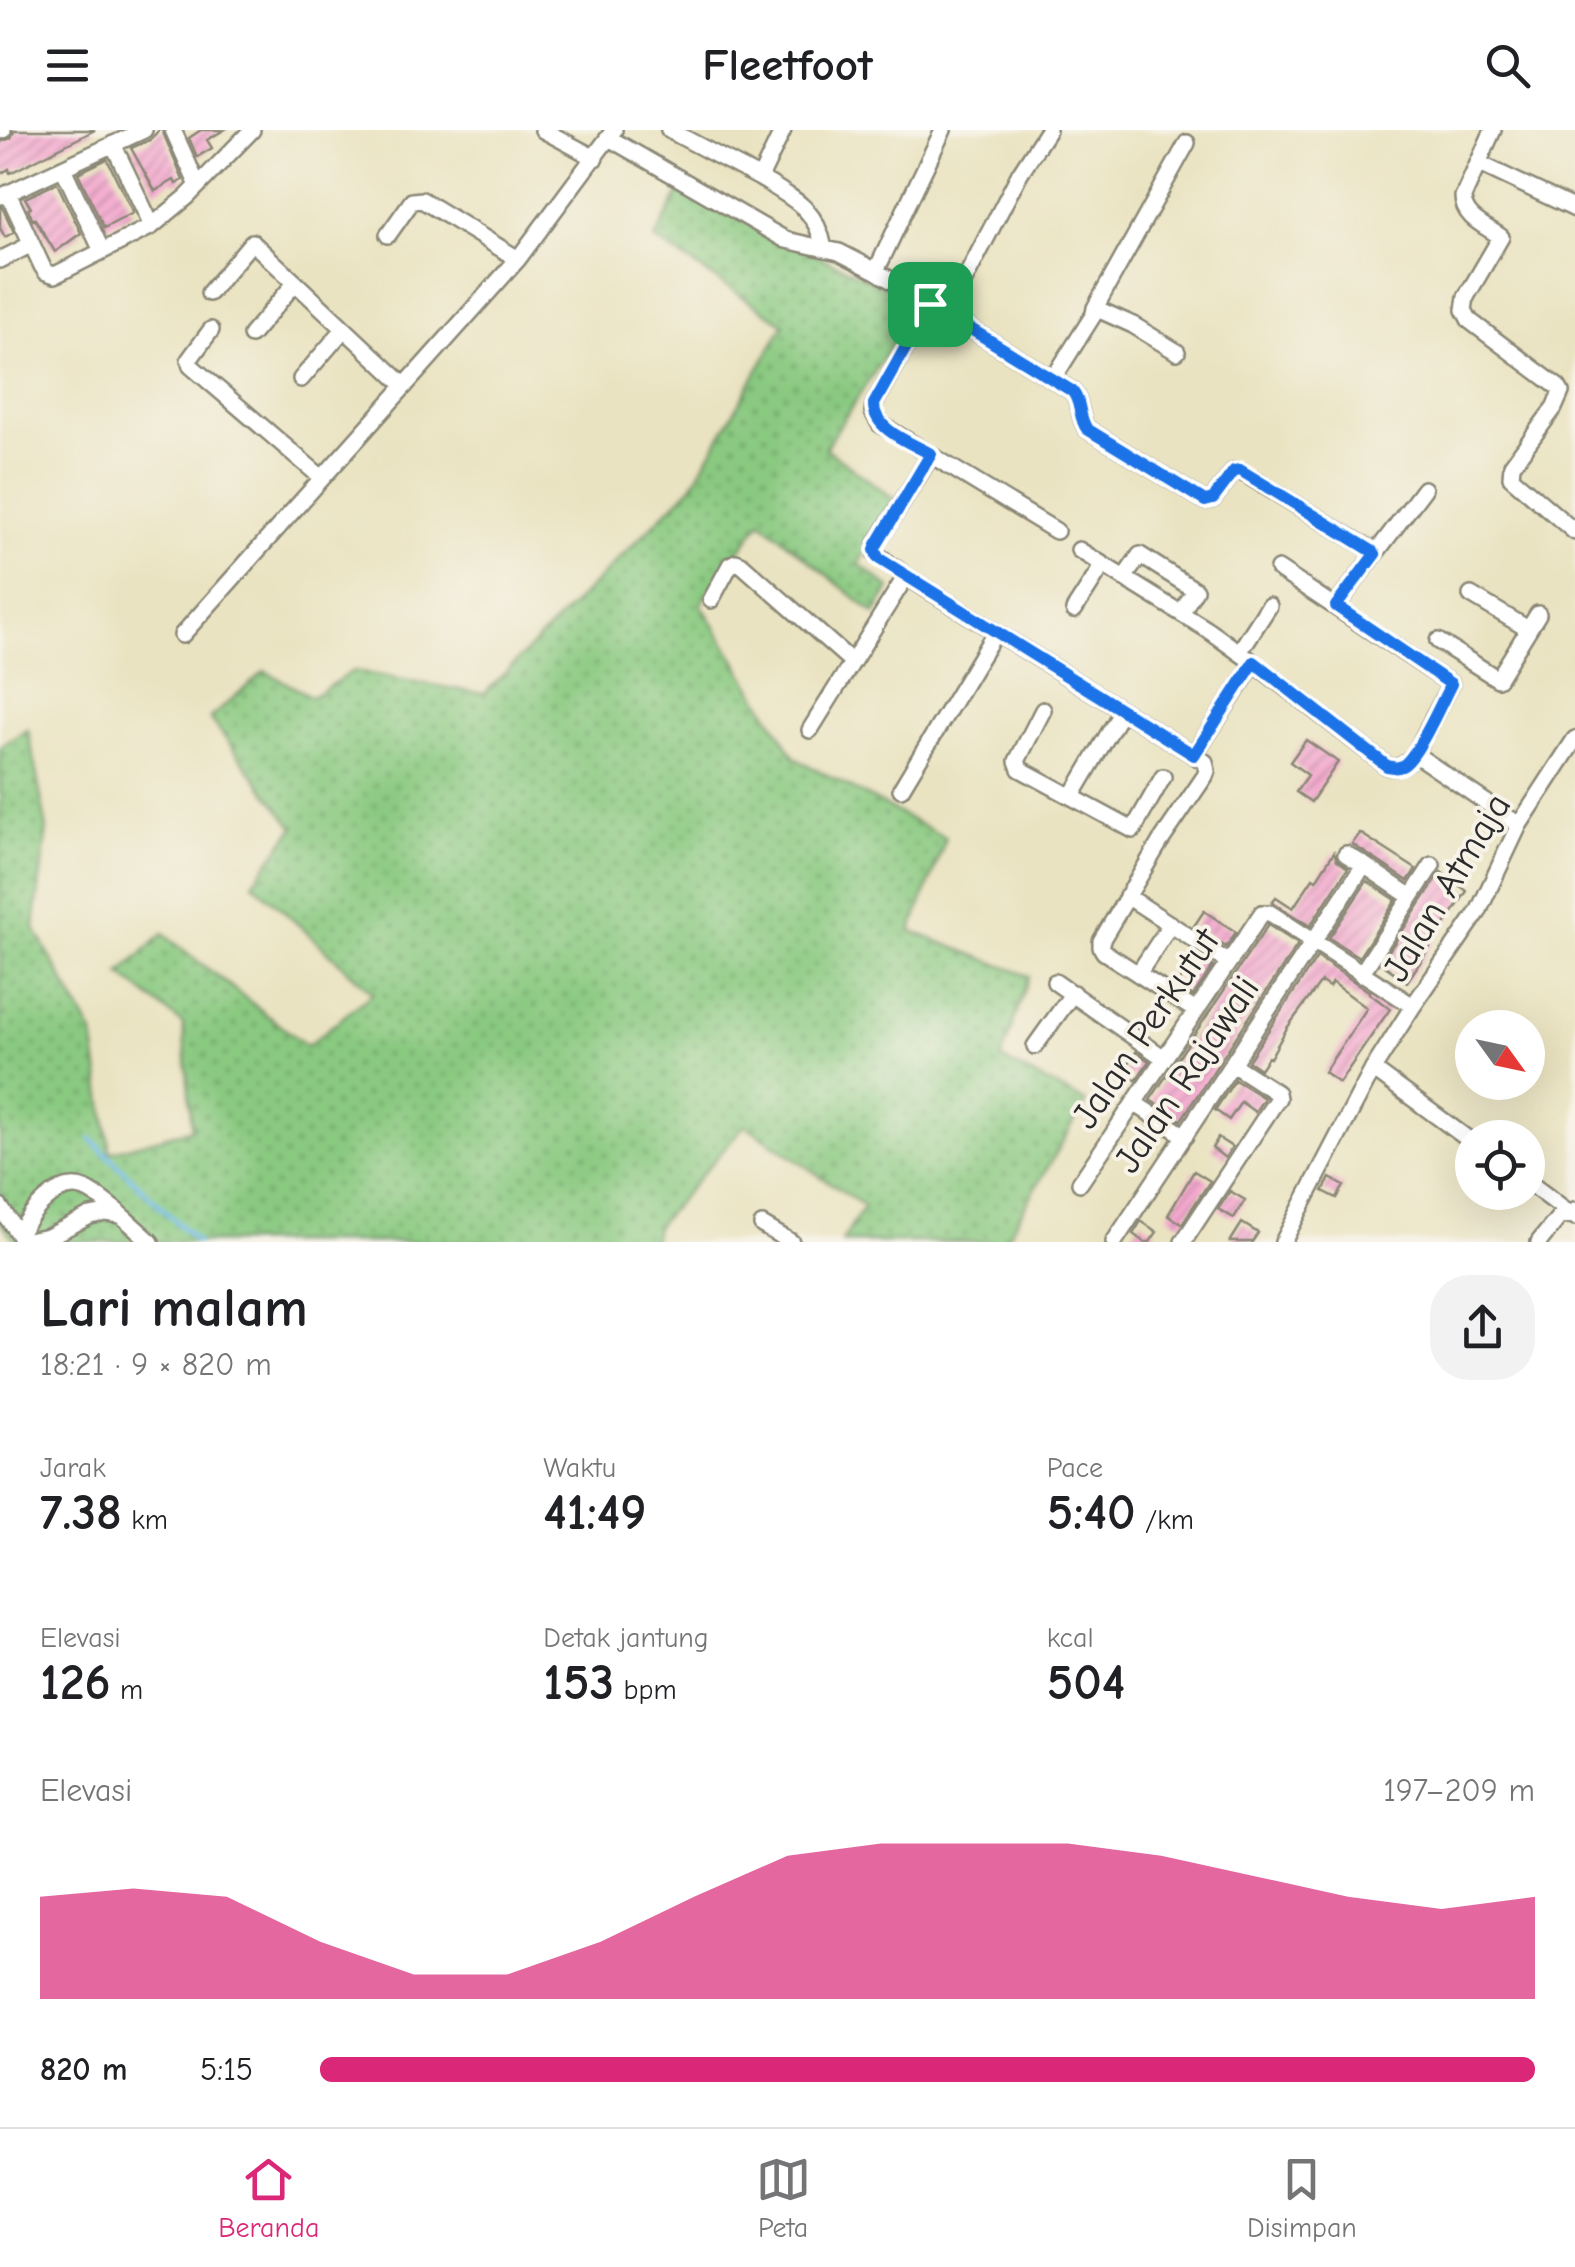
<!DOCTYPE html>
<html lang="id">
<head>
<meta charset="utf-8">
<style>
	:root { --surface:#fff; --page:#f2f2f2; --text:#202124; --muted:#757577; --line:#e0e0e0; --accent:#db2777 }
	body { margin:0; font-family:"Comic Neue",sans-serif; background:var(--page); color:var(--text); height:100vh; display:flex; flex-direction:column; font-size:38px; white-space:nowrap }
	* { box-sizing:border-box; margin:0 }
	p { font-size:32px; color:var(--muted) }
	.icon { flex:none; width:55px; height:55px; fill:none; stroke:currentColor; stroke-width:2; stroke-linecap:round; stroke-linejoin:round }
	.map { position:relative; height:1112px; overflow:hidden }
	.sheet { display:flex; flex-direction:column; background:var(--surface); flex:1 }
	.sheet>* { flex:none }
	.needle { width:65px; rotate:123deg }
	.tools { position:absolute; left:1455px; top:880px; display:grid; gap:20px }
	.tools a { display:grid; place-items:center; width:90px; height:90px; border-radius:50%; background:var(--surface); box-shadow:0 10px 40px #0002; font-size:50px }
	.pin { position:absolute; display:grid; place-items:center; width:85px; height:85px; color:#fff; margin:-42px; border-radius:20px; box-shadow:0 5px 15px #0006 }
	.round { display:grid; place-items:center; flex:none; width:105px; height:105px; border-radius:40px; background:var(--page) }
	.headline { display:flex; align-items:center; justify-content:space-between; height:170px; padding:0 40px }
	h1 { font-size:55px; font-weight:600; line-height:75px }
	.stats { display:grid; grid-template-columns:repeat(3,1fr); gap:15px; height:170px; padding:10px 40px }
	.stats div { display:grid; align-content:center }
	.stats b { font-size:50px; font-weight:600 }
	.stats small { font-size:28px; font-weight:400 }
	.stats p { font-size:28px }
	.chart { height:280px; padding:20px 40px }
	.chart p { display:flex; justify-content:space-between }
	.chart svg { width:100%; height:180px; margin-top:10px; fill:var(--accent); opacity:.7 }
	ul { padding:0 40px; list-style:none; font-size:32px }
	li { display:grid; grid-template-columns:160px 120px 1fr; align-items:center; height:75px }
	li i { height:25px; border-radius:12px; background:var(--accent) }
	header { display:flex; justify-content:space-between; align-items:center; height:130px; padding:0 40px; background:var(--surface); font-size:45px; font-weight:600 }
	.tab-bar { display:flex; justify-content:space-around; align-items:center; height:140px; border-top:2px solid var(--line); background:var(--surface); font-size:28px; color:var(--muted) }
	.tab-bar a { display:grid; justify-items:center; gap:5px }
	.tab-bar .on { color:var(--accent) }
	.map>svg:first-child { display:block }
	.grass { fill:url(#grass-dots); stroke:#5a7a56; stroke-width:2.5 }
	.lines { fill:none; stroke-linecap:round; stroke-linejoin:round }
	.stream { stroke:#6fbce9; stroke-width:5 }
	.building { fill:url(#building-hatch) }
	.minor-casing { stroke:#8a8776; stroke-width:20 }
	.minor { stroke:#fff; stroke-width:15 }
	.route-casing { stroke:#fff; stroke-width:20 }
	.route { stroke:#1a73e8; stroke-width:12 }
	.labels { text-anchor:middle; stroke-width:8; stroke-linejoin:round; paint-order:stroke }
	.street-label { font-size:38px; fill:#2b2b2b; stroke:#f7f3e8 }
</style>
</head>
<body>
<header><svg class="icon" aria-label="menu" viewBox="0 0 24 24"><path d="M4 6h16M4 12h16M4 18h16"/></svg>Fleetfoot<svg class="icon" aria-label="search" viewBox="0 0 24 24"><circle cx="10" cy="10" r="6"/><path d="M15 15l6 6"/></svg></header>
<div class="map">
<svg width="1575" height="1112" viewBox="0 0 1575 1112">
	<defs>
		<pattern id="grass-dots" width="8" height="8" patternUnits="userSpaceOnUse" patternTransform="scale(2.5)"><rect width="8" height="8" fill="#89c980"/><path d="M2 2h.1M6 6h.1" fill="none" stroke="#70a369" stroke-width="1.8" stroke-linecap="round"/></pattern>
		<pattern id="building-hatch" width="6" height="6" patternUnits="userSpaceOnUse" patternTransform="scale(2.5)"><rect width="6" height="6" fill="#f4a9cf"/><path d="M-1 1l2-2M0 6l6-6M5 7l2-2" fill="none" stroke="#c68aa8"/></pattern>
	</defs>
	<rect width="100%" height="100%" fill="#f7f3e8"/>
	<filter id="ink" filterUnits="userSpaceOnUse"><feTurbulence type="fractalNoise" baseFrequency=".01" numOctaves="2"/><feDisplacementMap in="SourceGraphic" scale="20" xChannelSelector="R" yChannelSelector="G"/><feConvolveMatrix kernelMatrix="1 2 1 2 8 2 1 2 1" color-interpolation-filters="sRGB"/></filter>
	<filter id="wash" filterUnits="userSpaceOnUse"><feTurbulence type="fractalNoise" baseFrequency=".0048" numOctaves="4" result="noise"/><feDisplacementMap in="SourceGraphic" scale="40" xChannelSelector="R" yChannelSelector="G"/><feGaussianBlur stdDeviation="2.25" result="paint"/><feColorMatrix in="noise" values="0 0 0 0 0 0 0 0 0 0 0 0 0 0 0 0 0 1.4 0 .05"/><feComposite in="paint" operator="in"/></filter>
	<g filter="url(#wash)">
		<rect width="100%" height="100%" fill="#eae3c1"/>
		<!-- grass -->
		<path class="grass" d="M680,61L919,173L825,318L893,368L859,434L890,458L875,484L761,391L701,474L795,628L946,708L911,801L1029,846L1001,929L1086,972L1004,1112H842L864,1076L745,995L656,1097L653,1112H16L0,1091V617L28,599L47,699L34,797L93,904L110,1022L192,999L183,894L120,844L163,804L307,916L373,863L253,753L294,698L210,588L265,541L312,567L353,541L484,564L692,356L784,194L655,109Z"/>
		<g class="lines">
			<!-- stream -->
			<path class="stream" d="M91,1009L197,1112"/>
		</g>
		<g id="blocks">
			<!-- building -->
			<path class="building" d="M14,0H95L10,43L9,39L0,44V12L11,8Z
				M159,0H162L183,50L176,54L174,50L155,61L131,18L150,10Z
				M201,0H224L207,10L212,18L197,27L189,8Z
				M107,29L133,83L104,98L78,43Z
				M57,53L81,103L55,122L35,89L33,90L28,79L31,78L25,68Z
				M0,77H2L14,102L5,107L0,98Z
				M1306,610L1338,632L1311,672L1296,662L1308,645L1290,632Z
				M1360,703L1416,739L1408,751L1352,714Z
				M1334,722L1337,730L1348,738L1310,796L1272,772L1276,767L1293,778L1313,748L1316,750Z
				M1441,742L1467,761L1407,852L1381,833Z
				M1367,751L1396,770L1359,827L1329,808Z
				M1204,781L1236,802L1226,817L1194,796Z
				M1268,795L1298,814L1181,990L1150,970Z
				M1196,825L1213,836L1193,866L1177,855Z
				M1317,827L1370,862L1369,863L1390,879L1339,953L1324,942L1367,878L1332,852L1329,857L1321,852L1287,898L1270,928L1268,927L1260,939L1248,931Z
				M1136,922L1149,931L1136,950L1123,942Z
				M1235,950L1264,968L1255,982L1241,972L1229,990L1215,980Z
				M1218,1008L1232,1017L1225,1028L1212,1018Z
				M1194,1041L1210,1051L1182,1094L1168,1085Z
				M1330,1048L1344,1056L1337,1068L1323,1061Z
				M1230,1061L1245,1070L1234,1088L1218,1079Z
				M1141,1091L1157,1102L1150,1112H1144L1133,1104Z
				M1242,1093L1258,1103L1252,1112H1230Z"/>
		</g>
	</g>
	<g filter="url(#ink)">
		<use href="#blocks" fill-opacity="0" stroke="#8a8776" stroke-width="2.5"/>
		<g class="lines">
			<defs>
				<path id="minor" d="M173,0L198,56
					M543,0L595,28
					M669,0L760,48L783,0
					M1493,0L1463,67C1463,88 1486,96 1501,107L1466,167L1464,180L1470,191L1558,257L1561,262L1554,278L1512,335L1511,347L1575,402
					M0,1L3,0
					M609,8L786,110L839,122L876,141L1072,261C1082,272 1078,287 1087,299L1205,371L1213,369L1234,341H1240L1368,418L1375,424L1336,476
					M113,14L152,96
					M1478,33L1575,79
					M63,38L102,121
					M760,48C793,69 816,77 824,118
					M8,63L42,136L46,142L55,145L152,96L187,67L252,0
					M2,66L144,0
					M388,105L412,71L422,70L518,129
					M0,130L32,114
					M876,141L943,0
					M209,163L252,112L405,256
					M930,174L874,274L873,282L880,294L1056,401
					M1095,178L1187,13
					M947,184L1020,43L1048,0
					M211,200L189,230L191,236L322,348
					M251,205L295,153
					M301,249L344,199
					M1053,249L1094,184L1095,178L1133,195L1177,222
					M931,325L876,415V424L906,446L1194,625L1254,533L1387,636C1400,640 1406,634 1415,624
					M1079,420L1208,500L1254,533
					M1375,424L1424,359
					M1278,439L1451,554L1415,624L1519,695
					M1124,448L1140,425L1195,460L1181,483
					M1471,465L1528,499
					M711,470L730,435L736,432L741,434L852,532
					M1074,480L1103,435
					M182,505L518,129L614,0
					M1438,511L1498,549L1538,484
					M1240,521L1269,476
					M1043,580L1017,631L1020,639L1133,700L1163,647
					M810,600L906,446
					M1194,625L1205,632L1207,641L1205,646L1160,712L1101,811V817L1104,822L1196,881
					M901,659L995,503
					M1072,666L1122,581
					M1346,724L1364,735
					M1127,766L1228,832
					M1138,844L1171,794
					M1361,844L1432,735
					M1055,852L1164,928
					M1035,916L1073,863
					M1373,939L1472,1012
					M1134,973L1185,1006
					M1528,1052L1575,1087
					M1080,1053L1262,783H1270L1413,876
					M0,1077L21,1108
					M762,1095L791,1112
					M19,1104C31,1083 57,1048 85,1059C97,1064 108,1075 118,1082
					M22,1112L48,1107L90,1086L106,1083L121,1085L151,1112
					M1114,1112L1364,735L1411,767
					M1183,1112L1278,968L1277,963L1232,934
					M1283,1112L1373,939L1413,876L1478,782L1519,695L1575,609
					M1539,1112L1559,1087L1572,1084L1575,1080"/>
			</defs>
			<!-- minor casing -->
			<use href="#minor" class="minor-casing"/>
			<!-- minor -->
			<use href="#minor" class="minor"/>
		</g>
	</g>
	<g class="lines" filter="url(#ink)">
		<defs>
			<path id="route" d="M930,174L1072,261C1082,272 1078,287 1087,299L1205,371L1213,369L1234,341L1240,340L1372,421L1375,424L1336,476L1451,554C1442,571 1417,629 1402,636C1396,639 1393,637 1387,636L1254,532L1194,625L878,428L875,420L876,416L931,324C912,313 873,300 874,274Z"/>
		</defs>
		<!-- route casing -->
		<use href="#route" class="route-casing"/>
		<!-- route -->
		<use href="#route" class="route"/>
	</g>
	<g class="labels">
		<!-- street labels -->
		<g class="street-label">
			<text transform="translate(1446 757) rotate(-59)" y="13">Jalan Atmaja</text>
			<text transform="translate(1145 898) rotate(-56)" y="13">Jalan Perkutut</text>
			<text transform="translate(1186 944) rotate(-56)" y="13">Jalan Rajawali</text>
		</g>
	</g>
</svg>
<div class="tools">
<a><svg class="needle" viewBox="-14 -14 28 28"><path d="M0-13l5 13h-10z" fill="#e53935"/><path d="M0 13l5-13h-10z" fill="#757577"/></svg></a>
<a><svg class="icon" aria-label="locate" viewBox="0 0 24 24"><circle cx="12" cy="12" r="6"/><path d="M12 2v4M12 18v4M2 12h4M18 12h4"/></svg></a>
</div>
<div class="pin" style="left:930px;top:174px;background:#1e9e55"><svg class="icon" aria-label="arrive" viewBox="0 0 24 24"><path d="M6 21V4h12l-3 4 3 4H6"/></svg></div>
</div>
<section class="sheet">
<div class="headline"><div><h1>Lari malam</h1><p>18:21 · 9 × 820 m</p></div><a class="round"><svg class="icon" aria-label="share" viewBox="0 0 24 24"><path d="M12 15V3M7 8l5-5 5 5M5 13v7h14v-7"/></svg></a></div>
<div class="stats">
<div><p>Jarak</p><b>7.38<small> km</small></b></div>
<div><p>Waktu</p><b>41:49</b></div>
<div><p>Pace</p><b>5:40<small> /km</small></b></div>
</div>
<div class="stats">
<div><p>Elevasi</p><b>126<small> m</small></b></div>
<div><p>Detak jantung</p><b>153<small> bpm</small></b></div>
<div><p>kcal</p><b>504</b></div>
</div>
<div class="chart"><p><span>Elevasi</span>197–209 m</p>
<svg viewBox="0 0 160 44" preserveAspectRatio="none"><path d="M0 44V19L10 17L20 19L30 30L40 38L50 38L60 30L70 19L80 9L90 6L100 6L110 6L120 9L130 14L140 19L150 22L160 19V44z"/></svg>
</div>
<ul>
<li><b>820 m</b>5:15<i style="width:100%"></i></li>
</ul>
</section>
<nav class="tab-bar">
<a class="on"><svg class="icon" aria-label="home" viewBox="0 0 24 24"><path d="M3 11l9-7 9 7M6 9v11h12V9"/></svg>Beranda</a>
<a><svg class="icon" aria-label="map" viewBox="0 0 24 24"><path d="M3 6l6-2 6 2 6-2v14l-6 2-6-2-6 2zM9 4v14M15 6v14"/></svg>Peta</a>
<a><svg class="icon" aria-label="saved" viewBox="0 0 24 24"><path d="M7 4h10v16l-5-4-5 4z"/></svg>Disimpan</a>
</nav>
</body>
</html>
